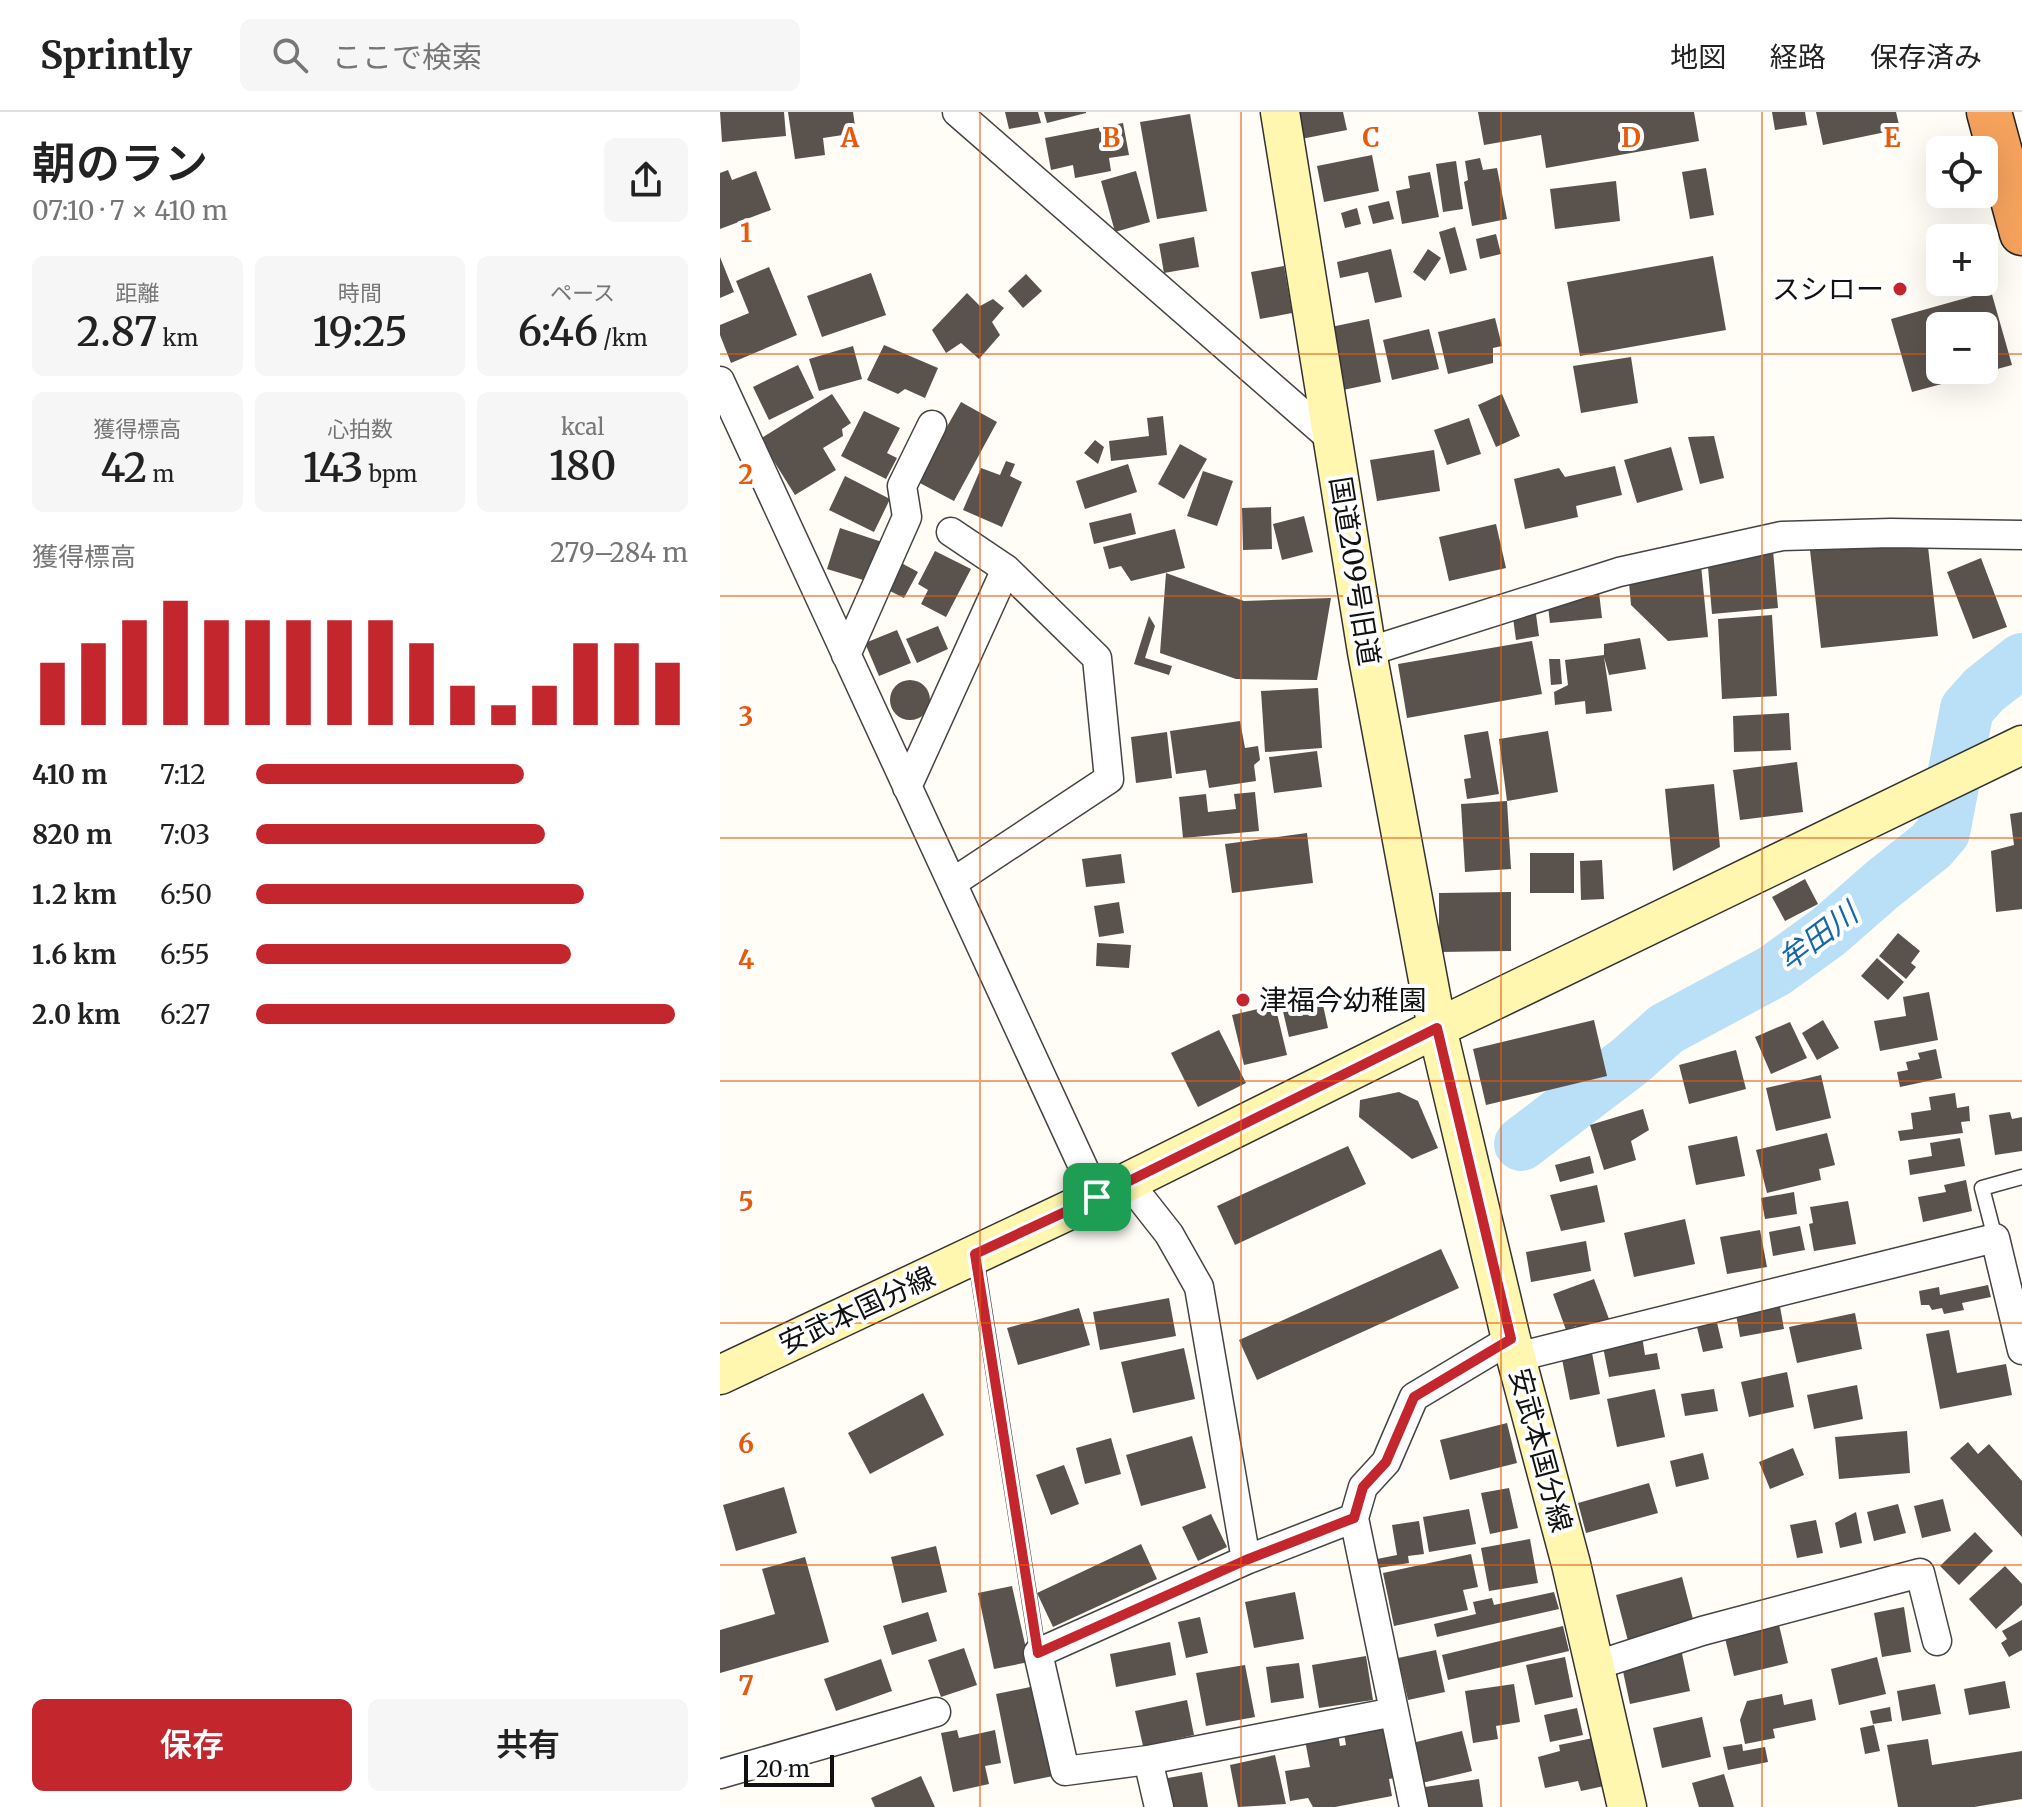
<!DOCTYPE html>
<html lang="ja">
<head>
<meta charset="utf-8">
<style>
	:root { --surface:#fff; --page:#f6f6f6; --text:#222; --muted:#767676; --line:#e0e0e0; --accent:#c4262e }
	body { margin:0; font-family:Merriweather,"Noto Sans JP",serif; background:var(--page); color:var(--text); height:100vh; display:flex; flex-direction:column; font-size:30px; white-space:nowrap }
	* { box-sizing:border-box; margin:0 }
	p { font-size:26px; color:var(--muted) }
	.icon { flex:none; width:44px; height:44px; fill:none; stroke:currentColor; stroke-width:2; stroke-linecap:round; stroke-linejoin:round }
	.map { position:relative; flex:1; overflow:hidden }
	.drawer { display:flex; flex-direction:column; background:var(--surface); width:720px }
	.drawer>* { flex:none }
	.controls { position:absolute; left:1206px; top:24px; display:grid; gap:16px }
	.controls a { display:grid; place-items:center; width:72px; height:72px; border-radius:12px; background:var(--surface); box-shadow:0 8px 32px #0002; font-size:40px }
	.scale { position:absolute; left:24px; bottom:20px; width:90px; box-sizing:border-box; padding-left:8px; border:4px solid #111; border-top:0; font-size:22px; line-height:28px; white-space:nowrap; color:#111; -webkit-text-stroke:6px #fff; paint-order:stroke }
	.pin { position:absolute; display:grid; place-items:center; width:68px; height:68px; color:#fff; margin:-34px; border-radius:16px; box-shadow:0 4px 12px #0006 }
	.round { display:grid; place-items:center; flex:none; width:84px; height:84px; border-radius:12px; background:var(--page) }
	.headline { display:flex; align-items:center; justify-content:space-between; height:136px; padding:0 32px }
	h1 { font-size:44px; font-weight:600; line-height:60px }
	.figures { display:grid; grid-template-columns:repeat(3,1fr); gap:12px; height:136px; padding:8px 32px }
	.figures div { display:grid; align-content:center; border-radius:12px; background:var(--page); text-align:center }
	.figures b { font-size:40px; font-weight:600 }
	.figures small { font-size:22px; font-weight:400 }
	.figures p { font-size:22px }
	.chart { height:224px; padding:16px 32px }
	.chart p { display:flex; justify-content:space-between }
	.chart svg { width:100%; height:144px; margin-top:8px; stroke:var(--accent); stroke-width:6 }
	.cta { display:flex; gap:16px; margin-top:auto; padding:16px 32px }
	.cta a { flex:1; height:92px; border-radius:12px; background:var(--accent); color:#fff; font-size:32px; font-weight:600; line-height:92px; text-align:center }
	.cta a+a { background:var(--page); color:var(--text) }
	ul { padding:0 32px; list-style:none; font-size:26px }
	li { display:grid; grid-template-columns:128px 96px 1fr; align-items:center; height:60px }
	li i { height:20px; border-radius:10px; background:var(--accent) }
	header { display:flex; align-items:center; gap:48px; box-sizing:border-box; height:112px; padding:0 40px; background:var(--surface); border-bottom:2px solid var(--line) }
	header strong { font-size:38px }
	nav { display:flex; gap:44px; margin-inline-start:auto; font-size:28px }
	.search { width:560px; height:72px; background:var(--page); display:flex; align-items:center; gap:20px; box-sizing:border-box; padding:0 28px; border-radius:12px; color:var(--muted); font-size:30px }
	main { display:flex; flex:1; min-height:0 }
	.map>svg:first-child { display:block }
	.lines { fill:none; stroke-linecap:round; stroke-linejoin:round }
	.river { stroke:#b9e0f7; stroke-width:54 }
	.building { fill:#5a524d; fill-rule:evenodd }
	.lane-casing { stroke:#444; stroke-width:17 }
	.street-casing { stroke:#444; stroke-width:31 }
	.secondary-casing { stroke:#333; stroke-width:41 }
	.highway-casing { stroke:#222; stroke-width:47 }
	.lane { stroke:#fff; stroke-width:14 }
	.street { stroke:#fff; stroke-width:28 }
	.secondary { stroke:#fff6b0; stroke-width:38 }
	.highway { stroke:#f5a25d; stroke-width:44 }
	.route-casing { stroke:#fff; stroke-width:16 }
	.route { stroke:#c4262e; stroke-width:10 }
	.grid { fill:none; stroke:#e8590c; stroke-width:2; stroke-opacity:0.55 }
	.poi-dot { fill:#c4262e; stroke:#fff; stroke-width:3 }
	.labels { text-anchor:middle; stroke-width:8; stroke-linejoin:round; paint-order:stroke }
	.poi-label { font-size:28px; fill:#111; stroke:#fff; text-anchor:end }
	.street-label { font-size:28px; fill:#111; stroke:#fff }
	.water-label { font-size:30px; font-style:italic; fill:#1768a6; stroke:#fff }
	.grid-label { font-size:26px; text-anchor:middle; font-weight:bold; fill:#e8590c; stroke:#fff; stroke-width:8; stroke-linejoin:round; paint-order:stroke }
</style>
</head>
<body>
<header>
<strong>Sprintly</strong>
<div class="search"><svg class="icon" aria-label="search" viewBox="0 0 24 24"><circle cx="10" cy="10" r="6"/><path d="M15 15l6 6"/></svg>ここで検索</div>
<nav><a>地図</a><a>経路</a><a>保存済み</a></nav>
</header>
<main>
<section class="drawer">
<div class="headline"><div><h1>朝のラン</h1><p>07:10 · 7 × 410 m</p></div><a class="round"><svg class="icon" aria-label="share" viewBox="0 0 24 24"><path d="M12 15V3M7 8l5-5 5 5M5 13v7h14v-7"/></svg></a></div>
<div class="figures">
<div><p>距離</p><b>2.87<small> km</small></b></div>
<div><p>時間</p><b>19:25</b></div>
<div><p>ペース</p><b>6:46<small> /km</small></b></div>
</div>
<div class="figures">
<div><p>獲得標高</p><b>42<small> m</small></b></div>
<div><p>心拍数</p><b>143<small> bpm</small></b></div>
<div><p>kcal</p><b>180</b></div>
</div>
<div class="chart"><p><span>獲得標高</span>279–284 m</p>
<svg viewBox="0 0 160 44" preserveAspectRatio="none"><path d="M5 44V25M15 44V19M25 44V12M35 44V6M45 44V12M55 44V12M65 44V12M75 44V12M85 44V12M95 44V19M105 44V32M115 44V38M125 44V32M135 44V19M145 44V19M155 44V25"/></svg>
</div>
<ul>
<li><b>410 m</b>7:12<i style="width:62%"></i></li>
<li><b>820 m</b>7:03<i style="width:67%"></i></li>
<li><b>1.2 km</b>6:50<i style="width:76%"></i></li>
<li><b>1.6 km</b>6:55<i style="width:73%"></i></li>
<li><b>2.0 km</b>6:27<i style="width:97%"></i></li>
</ul>
<div class="cta"><a>保存</a><a>共有</a></div>
</section>
<div class="map">
<svg width="1302" height="1695" viewBox="0 0 1302 1695">
	<rect width="100%" height="100%" fill="#fffdf5"/>
	<g class="lines">
		<!-- river -->
		<path class="river" d="M801,1032L910,949L946,917L1054,859L1108,820L1163,772L1211,734L1223,720L1247,597L1264,578L1302,548"/>
	</g>
	<!-- building -->
	<path class="building" d="M0,0H64L66,24L2,30Z
		M68,0H133L136,21L103,26L105,43L75,47Z
		M285,0H318L321,11L289,17Z
		M324,0H366V1L327,11Z
		M575,0H623L627,18L581,27Z
		M758,0H974L979,29L826,56L821,23L764,33Z
		M1052,0H1085L1087,13L1055,18Z
		M1096,0H1176L1180,17L1103,33Z
		M470,2L487,99L437,107L420,10Z
		M403,11L409,43L389,46L391,59L355,66L353,53L331,58L325,26Z
		M652,43L659,79L604,90L597,54Z
		M760,46L763,58L777,56L787,107L752,114L744,70L748,68L745,49Z
		M736,49L743,97L723,100L716,52Z
		M986,56L994,103L970,107L962,60Z
		M8,58L12,68L36,59L51,98L0,117V61Z
		M416,59L430,110L395,120L381,69Z
		M710,60L719,105L682,112L676,79L690,76L688,64Z
		M896,69L900,109L835,117L830,77Z
		M669,89L674,107L653,112L648,94Z
		M637,96L641,112L625,116L621,101Z
		M735,115L747,158L730,162L719,120Z
		M776,122L781,142L760,147L756,127Z
		M474,125L479,155L444,161L439,132Z
		M671,137L682,185L655,191L648,160L620,166L617,150Z
		M708,137L721,146L705,169L693,160Z
		M993,144L1006,218L860,244L847,170Z
		M0,145L14,180L0,186Z
		M564,154L572,201L540,207L531,160Z
		M49,155L77,223L11,251L0,223V213L29,201L16,169Z
		M151,161L166,203L102,225L87,184Z
		M306,162L322,179L303,196L288,179Z
		M1271,179L1292,253L1192,280L1171,207ZM1220,214H1264V258H1220Z
		M247,181L260,194L273,187L284,196L272,210L280,223L259,247L241,231L226,241L212,218Z
		M775,206L782,234L773,236V251L728,262L718,220Z
		M649,207L661,270L623,278L611,215Z
		M709,217L719,257L672,268L663,228Z
		M164,233L218,256L205,286L185,277L178,282L147,268Z
		M133,234L142,267L99,279L89,247Z
		M911,245L918,291L861,301L853,254Z
		M78,253L94,286L49,308L33,275Z
		M112,282L131,311L122,317L123,324L103,336L116,358L75,383L40,327Z
		M782,282L800,324L776,335L758,293Z
		M241,290L277,310L234,389L196,369Z
		M144,299L180,316L167,341L177,346L166,367L121,344Z
		M443,304L447,343L391,349L389,329L429,324L427,306Z
		M749,306L761,342L727,353L714,318Z
		M994,324L1004,366L980,372L968,325Z
		M375,328L384,335L378,352L364,341Z
		M460,332L487,347L464,387L438,372Z
		M951,335L963,378L917,391L904,348Z
		M714,338L720,379L657,389L650,348Z
		M286,349L295,352L290,364L302,370L282,415L243,398L261,356L280,363Z
		M408,352L417,380L365,397L356,369Z
		M895,354L902,383L856,394L858,405L805,417L794,367L839,356L845,365Z
		M483,359L513,369L497,414L467,404Z
		M125,364L170,387L154,420L109,398Z
		M551,395L552,437L523,438L522,396Z
		M411,401L416,422L374,432L369,411Z
		M584,404L593,440L562,448L553,412Z
		M776,412L786,456L729,469L719,425Z
		M120,416L162,430L150,470L107,457Z
		M455,417L465,456L411,469L401,454L389,457L383,435Z
		M1207,426L1218,524L1101,536L1090,438Z
		M1053,438L1058,496L992,502L987,443Z
		M215,439L251,457L226,505L201,492L208,478L198,472Z
		M1261,446L1287,515L1253,527L1227,460Z
		M174,447L198,460L184,486L160,474Z
		M981,453L988,525L948,529L911,493L908,460Z
		M446,461L524,489L611,486L597,568L516,567L440,541Z
		M878,472L882,506L830,511L826,478Z
		M814,488L819,524L796,528L791,491Z
		M1052,503L1057,584L1002,587L998,507Z
		M429,504L435,514L425,546L452,554L449,563L414,552Z
		M218,514L228,537L197,551L186,527Z
		M177,518L191,551L159,564L145,531Z
		M920,526L926,557L889,563L884,545L892,599L866,602L865,589L835,593L834,580L848,573L845,548L884,543V532Z
		M812,529L822,582L687,606L678,552Z
		M829,547H840L842,572L831,573Z
		M170 588a20 20 0 1 1 40 0a20 20 0 1 1-40 0Z
		M598,576L602,636L545,640L541,579Z
		M1069,601L1071,638L1014,640L1013,604Z
		M520,609L525,636L538,634L540,648L534,653L536,669L489,676L486,658L456,662L450,619Z
		M768,619L779,682L747,687L744,667L751,666L744,623Z
		M828,619L838,680L787,689L779,627Z
		M447,620L452,666L416,671L411,625Z
		M597,639L602,675L554,681L549,645Z
		M1077,650L1083,700L1020,708L1013,658Z
		M994,672L1000,735L953,759L945,677Z
		M535,680L539,719L463,726L459,685L486,682L488,700L516,697L514,682Z
		M787,689L791,757L745,760L741,692Z
		M1302,700V797L1276,800L1271,739L1294,733L1290,702Z
		M587,721L593,771L512,781L505,732Z
		M810,741H854V781H810Z
		M401,742L405,771L366,775L362,747Z
		M882,748L884,787L861,788L860,749Z
		M1085,767L1098,792L1065,809L1052,785Z
		M791,780V839L719,840V781Z
		M399,790L404,821L379,825L374,794Z
		M1178,821L1200,839L1191,851L1196,855L1186,867L1159,844Z
		M377,831L411,833L409,856L376,854Z
		M1157,846L1184,870L1168,888L1141,864Z
		M1209,880L1218,928L1160,939L1154,909L1186,904L1183,885Z
		M590,888L592,896L603,893L608,916L569,925L562,895Z
		M555,893L567,943L524,953L512,903Z
		M874,908L887,964L766,993L753,937Z
		M1103,908L1119,936L1097,948L1082,921Z
		M1070,910L1087,946L1051,962L1035,925Z
		M499,918L526,971L478,995L451,941Z
		M1216,937L1222,966L1180,975L1177,960L1188,958L1186,950L1200,947L1198,941Z
		M1016,938L1026,977L969,992L959,953Z
		M1101,963L1111,1006L1056,1019L1046,976Z
		M679,980L698,989L718,1036L692,1047L639,1005L640,988Z
		M1235,981L1237,996L1249,994L1250,1009L1241,1010L1243,1021L1180,1029L1178,1019L1193,1017L1191,1001L1211,998L1209,985Z
		M923,997L929,1018L911,1029L916,1048L884,1058L870,1013Z
		M1290,1000L1292,1007L1302,1005V1039L1275,1043L1269,1003Z
		M1107,1021L1115,1053L1099,1057L1101,1068L1047,1081L1036,1038Z
		M1017,1024L1025,1064L976,1073L968,1034Z
		M1240,1026L1245,1054L1190,1063L1188,1048L1212,1044L1210,1031Z
		M628,1034L646,1072L515,1133L497,1094Z
		M870,1044L874,1061L840,1070L835,1053Z
		M1246,1068L1252,1099L1203,1110L1198,1085L1226,1080L1224,1073Z
		M877,1073L885,1110L841,1119L830,1083Z
		M1074,1080L1077,1102L1045,1107L1041,1086Z
		M1128,1089L1136,1132L1094,1139L1089,1112L1093,1111L1090,1095Z
		M965,1107L975,1152L914,1165L904,1121Z
		M1080,1114L1085,1138L1053,1144L1049,1120Z
		M1040,1118L1047,1155L1007,1162L1000,1125Z
		M866,1129L871,1159L811,1170L806,1140Z
		M721,1137L739,1176L537,1268L519,1228Z
		M874,1167L889,1207L860,1218L856,1214L846,1218L833,1182Z
		M1268,1173L1271,1185L1242,1191L1244,1198L1224,1202L1222,1196L1212,1198L1209,1193H1201L1199,1179L1219,1175L1220,1183Z
		M449,1186L456,1224L380,1238L373,1200Z
		M1059,1189L1064,1217L1020,1225L1015,1197Z
		M359,1196L370,1233L298,1253L287,1216Z
		M1135,1201L1142,1237L1077,1251L1069,1215Z
		M995,1202L1003,1236L983,1240L975,1207Z
		M1229,1218L1237,1261L1286,1252L1292,1283L1220,1297L1206,1222Z
		M922,1224L925,1243L937,1241L940,1257L889,1265L882,1230Z
		M464,1236L475,1287L413,1301L401,1250Z
		M871,1236L880,1282L850,1288L841,1242Z
		M1067,1260L1074,1295L1029,1305L1021,1270Z
		M1137,1273L1143,1307L1094,1317L1087,1283Z
		M935,1277L945,1325L897,1335L887,1287Z
		M994,1277L998,1299L965,1304L961,1282Z
		M203,1281L224,1323L150,1362L128,1321Z
		M787,1311L797,1351L730,1368L720,1328Z
		M1187,1319L1190,1361L1119,1367L1115,1325Z
		M472,1324L486,1376L421,1394L406,1343Z
		M391,1326L401,1362L365,1372L356,1336Z
		M1248,1330L1258,1342L1269,1332L1302,1369V1425L1230,1346Z
		M1073,1336L1084,1363L1050,1377L1039,1350Z
		M983,1341L989,1367L956,1375L950,1349Z
		M344,1353L359,1392L331,1403L316,1363Z
		M929,1371L938,1401L866,1421L858,1391Z
		M64,1375L77,1421L16,1439L3,1393Z
		M789,1376L798,1416L770,1422L761,1381Z
		M1223,1387L1231,1419L1202,1426L1194,1394Z
		M1178,1392L1186,1421L1154,1429L1147,1400Z
		M749,1397L756,1432L709,1440L703,1405Z
		M1136,1400L1142,1431L1120,1436L1115,1411Z
		M491,1402L507,1435L478,1449L462,1415Z
		M1096,1408L1103,1441L1077,1446L1070,1413Z
		M699,1409L704,1442L688,1444L689,1451L658,1456L657,1447L677,1443L672,1413Z
		M1255,1420L1273,1439L1239,1473L1220,1454Z
		M810,1427L818,1471L769,1479L761,1436Z
		M421,1432L437,1467L333,1515L317,1481Z
		M216,1434L227,1480L182,1491L171,1445Z
		M751,1442L758,1475L743,1478L748,1498L674,1514L663,1461Z
		M85,1445L109,1530L0,1561V1518L55,1502L42,1457Z
		M1285,1454L1302,1472V1493L1276,1517L1249,1487Z
		M962,1465L974,1511L908,1529L896,1483Z
		M292,1474L309,1550L274,1557L258,1481Z
		M575,1480L584,1527L534,1536L525,1490Z
		M834,1480L839,1497L717,1525L714,1512L756,1502L753,1490L772,1486L774,1493Z
		M1184,1495L1191,1540L1162,1545L1154,1501Z
		M208,1500L217,1529L172,1543L163,1514Z
		M480,1505L488,1541L466,1546L458,1510Z
		M1302,1508V1538L1289,1545L1281,1531L1287,1527L1282,1519Z
		M1059,1513L1068,1551L1014,1564L1005,1526Z
		M843,1514L849,1539L728,1568L722,1543Z
		M450,1530L456,1563L396,1575L390,1542Z
		M244,1536L257,1573L221,1585L208,1548Z
		M961,1537L970,1579L910,1592L901,1550Z
		M716,1538L725,1580L688,1588L678,1546Z
		M646,1544L653,1588L599,1596L592,1553Z
		M845,1545L853,1585L815,1593L806,1553Z
		M1157,1545L1166,1582L1119,1593L1111,1557Z
		M161,1547L172,1579L116,1599L104,1567Z
		M579,1551L584,1586L551,1591L546,1555Z
		M525,1553L535,1605L486,1614L476,1561Z
		M1285,1569L1290,1596L1249,1603L1244,1577Z
		M794,1572L800,1610L776,1614L778,1627L753,1631L745,1579Z
		M1215,1572L1221,1602L1182,1609L1177,1579Z
		M315,1574L333,1664L294,1672L276,1582Z
		M1062,1582L1064,1593L1092,1587L1096,1608L1053,1617L1055,1626L1025,1632L1020,1608L1027,1589Z
		M467,1588L474,1623L423,1634L415,1599Z
		M1170,1595L1172,1609L1153,1612L1150,1599Z
		M857,1596L863,1623L830,1630L824,1603Z
		M982,1605L991,1645L942,1656L933,1616Z
		M671,1613L681,1665L669,1667L672,1684L615,1695H593L588,1686L570,1689L565,1659L590,1655L585,1628L618,1622L620,1634L626,1633L624,1622Z
		M1154,1613L1160,1639L1145,1642L1140,1616Z
		M237,1618L239,1626L275,1618L281,1651L265,1654L269,1672L233,1680L221,1621Z
		M742,1619L752,1659L702,1671L692,1631Z
		M873,1626L884,1674L861,1679L858,1669L825,1676L818,1645L840,1639L839,1633Z
		M1208,1627L1212,1653L1302,1639V1687L1254,1695H1178L1167,1633Z
		M1022,1632L1023,1639L1045,1635L1048,1650L1008,1658L1003,1635Z
		M555,1643L566,1692L518,1695L510,1653Z
		M482,1660L488,1695H447L442,1667Z
		M1004,1662L1014,1695H979L972,1671Z
		M201,1664L215,1695H155L151,1686Z
		M759,1667L763,1695H708L705,1675Z"/>
	<g class="lines">
		<defs>
			<path id="lane" d="M1275,1126L1262,1076L1302,1065
				M256,1147L318,1541"/>
			<path id="street" d="M237,0L615,330
				M0,269L377,1085
				M231,420L286,457
				M647,540L899,460L1062,424L1171,421L1302,423
				M126,543L187,405L182,374L212,313
				M187,675L286,457L377,546L389,667L232,771
				M408,1070L449,1122L479,1175L526,1448
				M797,1245L1275,1126L1302,1238
				M874,1554L982,1519L1200,1461L1217,1529
				M428,1648L674,1600
				M0,1662L216,1600
				M439,1695L428,1648L345,1659L318,1541L526,1448L634,1406
				M694,1695L634,1406L643,1375L666,1350L694,1285L791,1227"/>
			<path id="secondary" d="M560,0L647,540L717,916L791,1227L851,1452L907,1695
				M0,1263L377,1085L717,916L1302,633"/>
			<path id="highway" d="M1269,0L1302,121"/>
		</defs>
		<!-- lane casing -->
		<use href="#lane" class="lane-casing"/>
		<!-- street casing -->
		<use href="#street" class="street-casing"/>
		<!-- secondary casing -->
		<use href="#secondary" class="secondary-casing"/>
		<!-- highway casing -->
		<use href="#highway" class="highway-casing"/>
		<!-- lane -->
		<use href="#lane" class="lane"/>
		<!-- street -->
		<use href="#street" class="street"/>
		<!-- secondary -->
		<use href="#secondary" class="secondary"/>
		<!-- highway -->
		<use href="#highway" class="highway"/>
	</g>
	<g class="lines">
		<defs>
			<path id="route" d="M717,916L791,1227L694,1285L666,1350L643,1375L634,1406L526,1448L318,1541L255,1142L377,1085Z"/>
		</defs>
		<!-- route casing -->
		<use href="#route" class="route-casing"/>
		<!-- route -->
		<use href="#route" class="route"/>
	</g>
	<!-- grid -->
	<path class="grid" d="M260,0V1695M521,0V1695M781,0V1695M1042,0V1695M0,242H1220M1264,242H1302M0,484H1302M0,726H1302M0,969H1302M0,1211H1302M0,1453H1302"/>
	<!-- markers -->
	<g class="poi-dot">
		<circle cx="1180" cy="177" r="8"/>
		<circle cx="523" cy="888" r="8"/>
	</g>
	<g class="labels">
		<!-- poi labels -->
		<g class="poi-label">
			<text x="1164" y="187">スシロー</text>
			<text x="539" y="898" text-anchor="start">津福今幼稚園</text>
		</g>
		<!-- street labels -->
		<g class="street-label">
			<text transform="translate(635 459) rotate(81)" y="10">国道209号旧道</text>
			<text transform="translate(137 1198) rotate(-25)" y="10">安武本国分線</text>
			<text transform="translate(821 1338) rotate(75)" y="10">安武本国分線</text>
		</g>
		<!-- water labels -->
		<g class="water-label">
			<text transform="translate(1098 825) rotate(-37)" y="10">牟田川</text>
		</g>
	</g>
	<g class="grid-label">
		<text x="130" y="35">A</text>
		<text x="391" y="35">B</text>
		<text x="651" y="35">C</text>
		<text x="911" y="35">D</text>
		<text x="1172" y="35">E</text>
		<text x="26" y="130">1</text>
		<text x="26" y="372">2</text>
		<text x="26" y="614">3</text>
		<text x="26" y="857">4</text>
		<text x="26" y="1099">5</text>
		<text x="26" y="1341">6</text>
		<text x="26" y="1583">7</text>
	</g>
</svg>
<div class="controls">
<a><svg class="icon" aria-label="locate" viewBox="0 0 24 24"><circle cx="12" cy="12" r="6"/><path d="M12 2v4M12 18v4M2 12h4M18 12h4"/></svg></a>
<a>+</a>
<a>−</a>
</div>
<div class="scale">20 m</div>
<div class="pin" style="left:377px;top:1085px;background:#1e9e55"><svg class="icon" aria-label="arrive" viewBox="0 0 24 24"><path d="M6 21V4h12l-3 4 3 4H6"/></svg></div>
</div>
</main>
</body>
</html>
